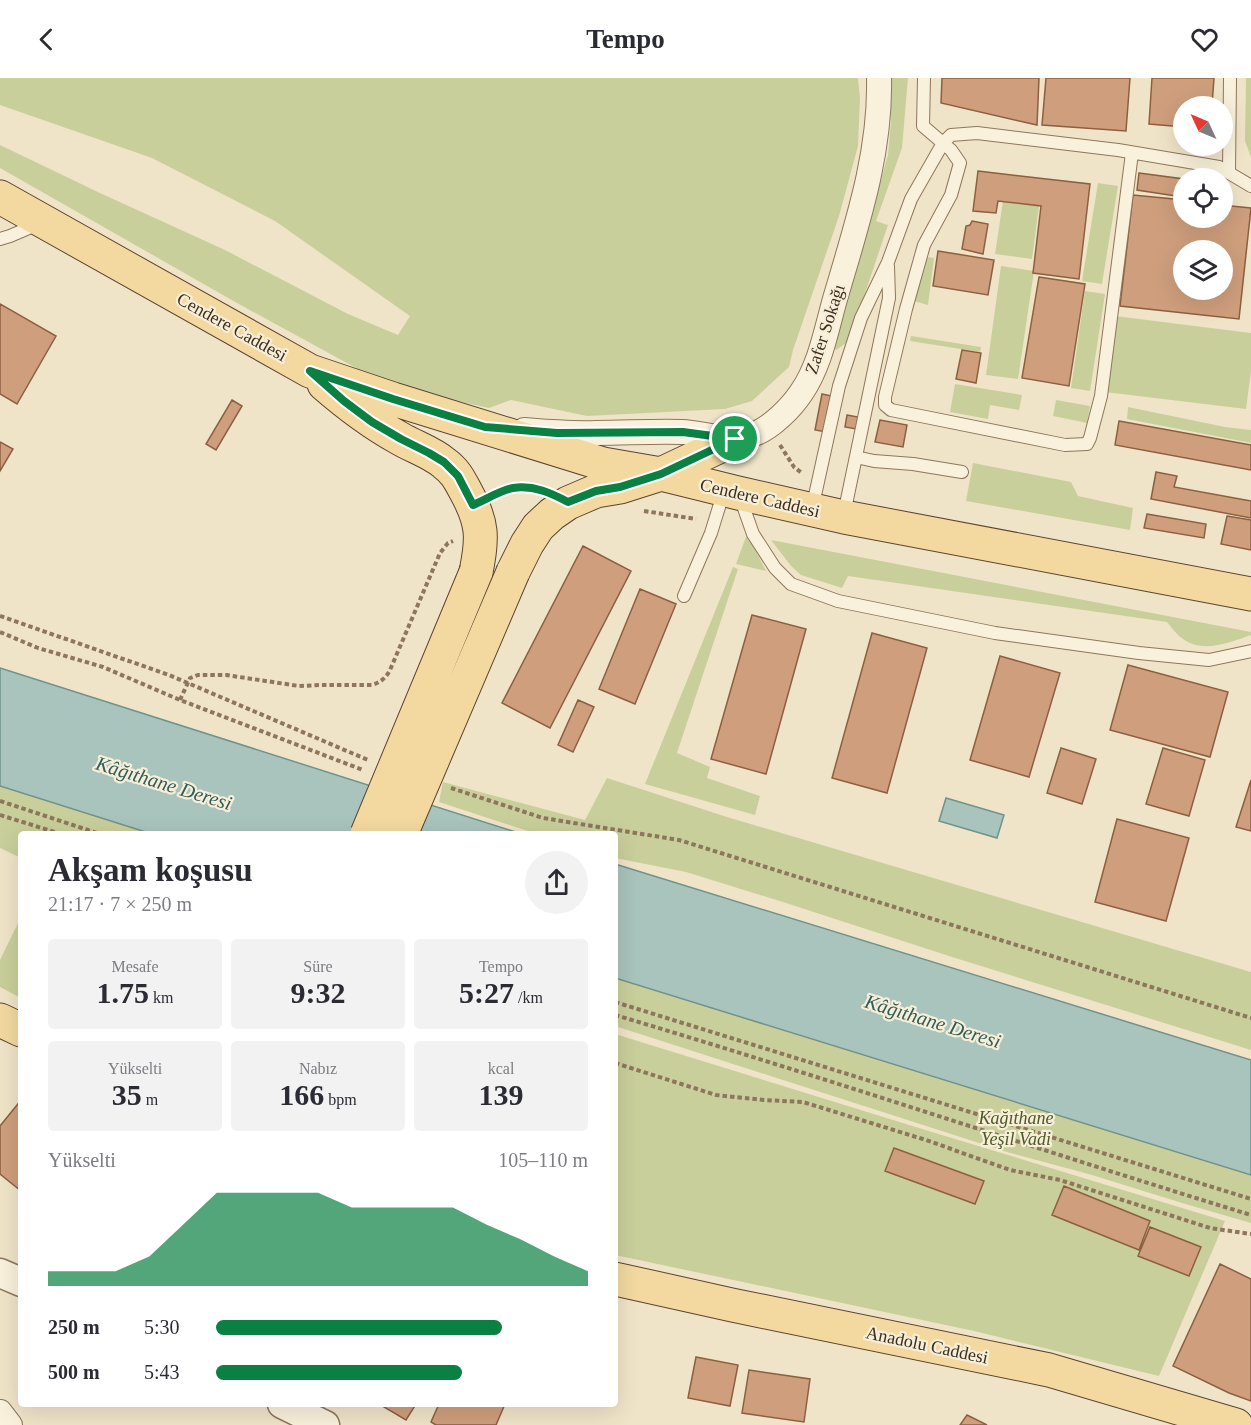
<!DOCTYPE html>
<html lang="tr">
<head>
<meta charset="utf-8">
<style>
	:root { --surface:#fff; --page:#f2f2f3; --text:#2b2b33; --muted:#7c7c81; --accent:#0b8043 }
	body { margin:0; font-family:"Times New Roman",serif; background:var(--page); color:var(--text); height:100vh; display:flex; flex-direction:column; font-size:22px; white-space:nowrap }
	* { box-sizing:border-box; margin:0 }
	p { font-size:20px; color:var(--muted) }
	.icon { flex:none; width:33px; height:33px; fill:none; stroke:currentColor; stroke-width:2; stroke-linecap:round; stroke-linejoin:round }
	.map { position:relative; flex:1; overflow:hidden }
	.sheet { position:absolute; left:18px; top:753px; width:600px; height:576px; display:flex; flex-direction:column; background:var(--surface); border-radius:6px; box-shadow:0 6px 24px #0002 }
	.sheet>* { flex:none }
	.needle { width:39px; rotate:314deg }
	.buttons { position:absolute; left:1173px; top:18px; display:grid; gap:12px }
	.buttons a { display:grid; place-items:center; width:60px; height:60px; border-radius:50%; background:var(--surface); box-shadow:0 6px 24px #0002; font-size:30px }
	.pin { position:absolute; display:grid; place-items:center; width:51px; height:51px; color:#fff; margin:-26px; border:3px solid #fff; border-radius:50%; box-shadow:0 2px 6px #0007 }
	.round { display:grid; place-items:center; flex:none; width:63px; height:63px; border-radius:32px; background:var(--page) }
	.headline { display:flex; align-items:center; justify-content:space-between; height:102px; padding:0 30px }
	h1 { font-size:33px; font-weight:700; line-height:45px }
	.metrics { display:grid; grid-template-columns:repeat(3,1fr); gap:9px; height:102px; padding:6px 30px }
	.metrics div { display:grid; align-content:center; border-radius:6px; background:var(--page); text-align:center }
	.metrics b { font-size:30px; font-weight:700 }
	.metrics small { font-size:16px; font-weight:400 }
	.metrics p { font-size:16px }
	.chart { height:168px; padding:12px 30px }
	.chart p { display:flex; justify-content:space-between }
	.chart svg { width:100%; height:108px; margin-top:6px; fill:var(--accent); opacity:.7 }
	ul { padding:0 30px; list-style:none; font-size:20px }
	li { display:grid; grid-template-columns:96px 72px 1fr; align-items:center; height:45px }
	li i { height:15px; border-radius:8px; background:var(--accent) }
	header { display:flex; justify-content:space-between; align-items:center; height:78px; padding:0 30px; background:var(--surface); font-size:27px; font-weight:700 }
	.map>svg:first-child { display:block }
	.green { fill:#c9cf9b }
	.water { fill:#a9c4bc; stroke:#6f938a; stroke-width:1.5 }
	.building { fill:#cf9f7d; stroke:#8d5f41; stroke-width:1.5; fill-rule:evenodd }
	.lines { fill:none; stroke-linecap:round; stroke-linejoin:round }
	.service-casing { stroke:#8d765c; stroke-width:14 }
	.minor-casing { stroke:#8d765c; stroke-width:26 }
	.tertiary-casing { stroke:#8d765c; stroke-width:31 }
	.primary-casing { stroke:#5b4430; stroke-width:35 }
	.path { stroke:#8d765c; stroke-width:4; stroke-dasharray:4.5 3; stroke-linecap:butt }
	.service { stroke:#faf1dc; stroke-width:12 }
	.minor { stroke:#faf1dc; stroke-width:24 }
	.tertiary { stroke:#faf1dc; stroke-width:28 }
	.primary { stroke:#f3d9a0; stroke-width:33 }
	.primary-bridge-casing { stroke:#5b4430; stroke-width:35; stroke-linecap:butt }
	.primary-bridge { stroke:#f3d9a0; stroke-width:33 }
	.route-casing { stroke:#fff; stroke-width:12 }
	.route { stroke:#0b8043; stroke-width:8 }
	.labels { text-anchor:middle; stroke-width:4.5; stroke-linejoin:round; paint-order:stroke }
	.street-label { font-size:18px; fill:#3d2e20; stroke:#f7eed8 }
	.park-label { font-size:18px; font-style:italic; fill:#4d5a26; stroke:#f7eed8 }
	.water-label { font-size:20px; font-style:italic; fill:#2f5d5a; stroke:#f7eed8 }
</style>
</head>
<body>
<header><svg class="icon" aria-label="back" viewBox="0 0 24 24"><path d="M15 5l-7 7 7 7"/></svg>Tempo<svg class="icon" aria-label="heart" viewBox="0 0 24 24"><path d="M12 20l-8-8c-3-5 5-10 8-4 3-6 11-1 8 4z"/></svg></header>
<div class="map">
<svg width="1251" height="1347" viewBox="0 0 1251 1347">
	<rect width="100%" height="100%" fill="#f0e4c8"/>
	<!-- green -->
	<path class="green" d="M0,0H858L860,20L858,68L839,138L793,272L789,289L752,323L725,331L587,338L511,322L489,330L389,308L237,225L0,90V67L100,115L225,172L348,236L398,257L410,238L275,143L152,80L0,27Z
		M889,0H908L902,70L876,143L888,147L849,263L836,272L833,268L888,77L891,44Z
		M1246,0H1251V79L1245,63Z
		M1098,105L1118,108L1102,206L1082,203Z
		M1003,123L1039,128L1032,181L995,176Z
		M927,179L934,180L928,227L914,223Z
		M1001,188L1034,193L1018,301L986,297Z
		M1085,213L1105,216L1090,313L1071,310Z
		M1115,238L1251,255V293L1246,331L1105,314Z
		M911,258L981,269L980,274L910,263Z
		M955,306L1022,317L1019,332L990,327L988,341L950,334Z
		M1056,322L1090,328L1087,345L1053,338Z
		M1128,329L1225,349L1251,352V365L1127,341Z
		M973,385L1071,404L1078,418L1133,430L1130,452L966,423Z
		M747,456L766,493L736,486Z
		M771,462L1251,554V557C1231,564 1203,576 1183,561C1177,557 1172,550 1167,544L848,498L842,510L801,497L791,488Z
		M733,489L738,491L677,675L710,689L707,700L760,718L755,737L645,706Z
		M607,700L727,739L1251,894V972L952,879L786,825L686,794L615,780V756H537L439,724L443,704L585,742Z
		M0,708L152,756H21V780L0,770Z
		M21,839V920L0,909V882Z
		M615,900L1251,1097V1145L1182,1125L1092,1097L1007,1074L615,948Z
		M615,956L932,1054L1225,1143L1159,1298L974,1253L615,1177Z"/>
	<!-- water -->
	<path class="water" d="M0,590L522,756H152L0,708Z
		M946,720L1004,737L997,760L939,743Z
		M615,786L1251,982V1097L615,900Z"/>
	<!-- building -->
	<path class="building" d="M942,0H1039L1037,47L941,25Z
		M1046,0H1130L1126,53L1042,47Z
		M1152,0H1214L1212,28H1184V49L1149,46Z
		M978,93L1090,106L1079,201L1033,195L1041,128L998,123L996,135L973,133Z
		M1139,95L1184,101L1182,119L1137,112Z
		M1133,117L1184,122V140H1222V127L1251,130L1239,241L1120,228ZM1184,172H1222V212H1184Z
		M972,143L988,146L983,176L962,171L966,148L970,147Z
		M938,173L994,182L988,217L933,208Z
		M1039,199L1085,206L1069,308L1022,300Z
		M0,226L56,258L17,326L0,316Z
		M962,272L981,275L976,305L956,301Z
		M822,316L832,318L826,354L815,352Z
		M232,322L242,328L216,372L206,366Z
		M847,337L858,339L856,351L845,349Z
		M880,342L907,347L903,369L875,364Z
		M1119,343L1251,367V392L1115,367Z
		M0,364L13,371L0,393Z
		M1156,394L1177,398L1174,409L1251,423V440L1151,421Z
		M1147,436L1206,446L1204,460L1144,450Z
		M1227,438L1251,442V472L1221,466Z
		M583,468L631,493L550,650L502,625Z
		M640,511L676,526L635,626L599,611Z
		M752,537L806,551L766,696L711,681Z
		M872,555L927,570L887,715L832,700Z
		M1000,578L1060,595L1029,699L970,682Z
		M1128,587L1228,614L1210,679L1110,652Z
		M578,622L594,629L573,674L558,667Z
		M1061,670L1096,681L1082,726L1047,715Z
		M1163,670L1205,682L1189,738L1146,726Z
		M1251,702V753L1236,749Z
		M1117,741L1189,760L1166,843L1095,824Z
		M21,1022V1113L0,1096V1048Z
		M894,1070L984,1103L975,1126L885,1093Z
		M1064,1108L1150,1143L1139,1172L1052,1137Z
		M1150,1149L1201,1169L1189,1198L1138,1178Z
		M1220,1186L1251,1201V1323L1229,1315L1173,1288Z
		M696,1279L738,1287L730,1328L688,1320Z
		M749,1292L810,1301L804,1344L742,1335Z
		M379,1326H416L406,1342Z
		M439,1326H505L496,1347H436L431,1344Z
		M967,1337L987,1347H960Z"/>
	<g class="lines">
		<defs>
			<path id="service" d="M924,0L923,48L951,72L960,85L951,117L924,167L906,231L885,319V327L891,332L1065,367L1087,366L1090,360L1101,318L1132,75
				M1229,95L1230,0
				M0,161L10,158L38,146
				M856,379L874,383L913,386L962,394
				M740,419L753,456L775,490L791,506L838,523L995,555L1139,575L1209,582L1251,573
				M812,431L839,308L861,240L888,184L911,121L943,65L951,57L977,55L1118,72L1219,89L1251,108
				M844,436L889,220L888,188
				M684,518L711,455L724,413"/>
			<path id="minor" d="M524,352C548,354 572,356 596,355C625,355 654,353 682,354C706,355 731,366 754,356C771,350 791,330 801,315C820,288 826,253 835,221C856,149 881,76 879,0
				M0,1334L10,1347"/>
			<path id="tertiary" d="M0,1195L21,1204
				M282,1326L325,1347"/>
			<path id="primary" d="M0,119L310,293L393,321L603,386L661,396L738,415L844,439L1251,516
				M324,306C347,326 372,345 399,360C414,369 431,374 444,385C456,394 459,401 466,414C483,445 483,460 476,494
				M513,494L527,466L538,449L552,436L568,425L596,413L620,409L661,396L735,361
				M0,942L21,952
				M615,1201L732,1227L1049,1292L1236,1347"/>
		</defs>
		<!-- service casing -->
		<use href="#service" class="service-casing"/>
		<!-- minor casing -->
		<use href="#minor" class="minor-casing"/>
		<!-- tertiary casing -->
		<use href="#tertiary" class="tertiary-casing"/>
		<!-- primary casing -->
		<use href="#primary" class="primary-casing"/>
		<!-- path -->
		<path class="path" d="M780,367L794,389L803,396
			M497,417L512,410L536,411
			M644,433L696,441
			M0,538L169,597L368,682
			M0,554L38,570L103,589L180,622L363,692
			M180,622L190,600L198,597H226L299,608L321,607H372C381,604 386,600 390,592L440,475L448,465L453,463
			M451,710L543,740L679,762L1251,940
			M0,723L100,756
			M0,737L61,756
			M615,924L1251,1121
			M615,937C828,1000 1038,1072 1251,1137
			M615,985L716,1017L764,1022L803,1024L926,1062L1010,1092L1060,1102L1210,1150L1251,1156"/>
		<!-- service -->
		<use href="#service" class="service"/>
		<!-- minor -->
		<use href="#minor" class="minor"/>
		<!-- tertiary -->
		<use href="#tertiary" class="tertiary"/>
		<!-- primary -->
		<use href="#primary" class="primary"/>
		<defs>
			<path id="primary-bridge" d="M367,756L476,494
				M401,756L513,494"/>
		</defs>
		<!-- primary-bridge casing -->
		<use href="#primary-bridge" class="primary-bridge-casing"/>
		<!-- primary-bridge -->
		<use href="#primary-bridge" class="primary-bridge"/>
	</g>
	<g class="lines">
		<defs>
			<path id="route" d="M310,293L393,321L485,349L557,355L683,354L735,361L661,396L620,409L596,413L568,424C551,415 534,407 513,410C501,412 485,422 473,427L458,398L444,384L429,375L401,361L372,344L344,323Z"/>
		</defs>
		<!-- route casing -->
		<use href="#route" class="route-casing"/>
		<!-- route -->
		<use href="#route" class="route"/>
	</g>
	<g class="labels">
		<!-- street labels -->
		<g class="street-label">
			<text transform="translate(232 249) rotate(29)" y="6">Cendere Caddesi</text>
			<text transform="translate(825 251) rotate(-72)" y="6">Zafer Sokağı</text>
			<text transform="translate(760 420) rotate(13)" y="6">Cendere Caddesi</text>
			<text transform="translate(927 1267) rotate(12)" y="6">Anadolu Caddesi</text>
		</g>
		<!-- park labels -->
		<g class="park-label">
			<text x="1016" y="1046">Kağıthane<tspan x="1016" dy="21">Yeşil Vadi</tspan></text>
		</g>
		<!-- water labels -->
		<g class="water-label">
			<text transform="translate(164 705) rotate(17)" y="7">Kâğıthane Deresi</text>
			<text transform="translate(933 943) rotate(17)" y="7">Kâğıthane Deresi</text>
		</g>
	</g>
</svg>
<div class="buttons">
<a><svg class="needle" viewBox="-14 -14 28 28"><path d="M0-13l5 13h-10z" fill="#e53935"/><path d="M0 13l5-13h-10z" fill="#7c7c81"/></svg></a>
<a><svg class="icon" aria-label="locate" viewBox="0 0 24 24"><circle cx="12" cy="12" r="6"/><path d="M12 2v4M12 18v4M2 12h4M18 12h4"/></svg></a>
<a><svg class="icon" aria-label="layers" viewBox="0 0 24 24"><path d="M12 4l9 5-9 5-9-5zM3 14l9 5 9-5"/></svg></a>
</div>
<div class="pin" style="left:735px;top:361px;background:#1e9e55"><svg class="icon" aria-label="arrive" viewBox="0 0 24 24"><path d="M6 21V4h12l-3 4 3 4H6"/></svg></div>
<section class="sheet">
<div class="headline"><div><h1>Akşam koşusu</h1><p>21:17 · 7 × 250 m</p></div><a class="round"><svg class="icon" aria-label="share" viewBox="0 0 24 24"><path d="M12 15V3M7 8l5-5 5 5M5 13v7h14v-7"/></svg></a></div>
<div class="metrics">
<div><p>Mesafe</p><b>1.75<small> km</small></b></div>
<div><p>Süre</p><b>9:32</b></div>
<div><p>Tempo</p><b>5:27<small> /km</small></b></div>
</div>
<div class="metrics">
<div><p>Yükselti</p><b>35<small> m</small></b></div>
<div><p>Nabız</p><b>166<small> bpm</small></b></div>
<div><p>kcal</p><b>139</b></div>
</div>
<div class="chart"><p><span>Yükselti</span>105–110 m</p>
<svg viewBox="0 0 160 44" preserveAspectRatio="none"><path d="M0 44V38L10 38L20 38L30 32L40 19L50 6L60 6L70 6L80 6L90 12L100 12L110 12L120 12L130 19L140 25L150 32L160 38V44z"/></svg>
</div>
<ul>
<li><b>250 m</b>5:30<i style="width:77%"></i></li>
<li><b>500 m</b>5:43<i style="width:66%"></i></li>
</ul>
</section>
</div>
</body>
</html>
